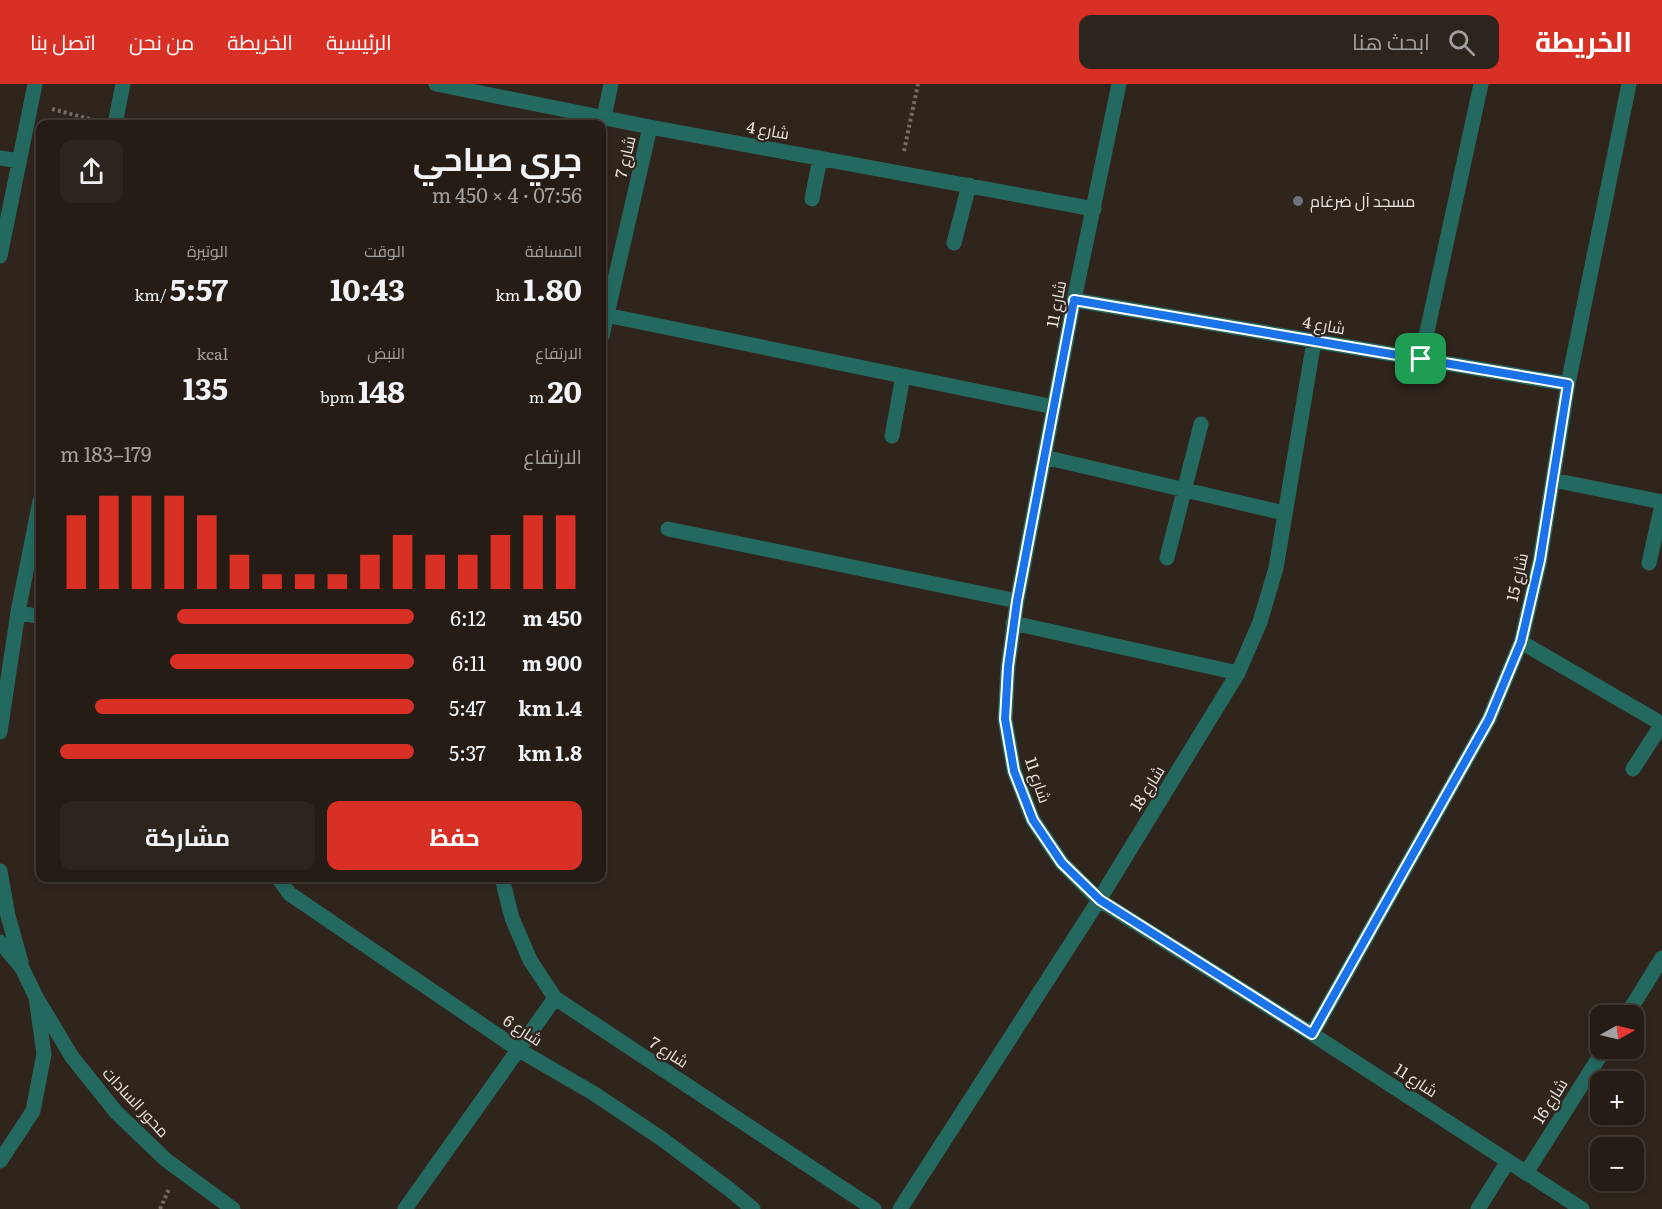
<!DOCTYPE html>
<html lang="ar">
<head>
<meta charset="utf-8">
<style>
	:root { --surface:#241c15; --page:#2c251e; --text:#f1f3f6; --muted:#a3a1a0; --line:#413a34; --accent:#d93025 }
	body { margin:0; font-family:Literata,Cairo,serif; background:var(--page); color:var(--text); direction:rtl; height:100vh; display:flex; flex-direction:column; font-size:22px; white-space:nowrap }
	* { box-sizing:border-box; margin:0 }
	p { font-size:20px; color:var(--muted) }
	.icon { flex:none; width:33px; height:33px; fill:none; stroke:currentColor; stroke-width:2; stroke-linecap:round; stroke-linejoin:round }
	.map { position:relative; flex:1; overflow:hidden; direction:ltr }
	.sheet { position:absolute; left:36px; top:36px; width:570px; height:762px; display:flex; flex-direction:column; background:var(--surface); border-radius:12px; box-shadow:0 3px 9px #0003,0 0 0 2px var(--line); direction:rtl }
	.sheet>* { flex:none }
	.needle { width:39px; rotate:82deg }
	.fabs { position:absolute; left:1590px; top:921px; display:grid; gap:12px }
	.fabs a { display:grid; place-items:center; width:54px; height:54px; border-radius:12px; background:var(--surface); box-shadow:0 3px 9px #0003,0 0 0 2px var(--line); font-size:30px }
	.pin { position:absolute; display:grid; place-items:center; width:51px; height:51px; color:#fff; margin:-26px; border-radius:12px; box-shadow:0 3px 9px #0006 }
	.round { display:grid; place-items:center; flex:none; width:63px; height:63px; border-radius:12px; background:var(--page) }
	.summary { display:flex; align-items:center; justify-content:space-between; height:102px; padding:0 24px }
	h1 { font-size:33px; font-weight:700; line-height:45px }
	.metrics { display:grid; grid-template-columns:repeat(3,1fr); gap:9px; height:102px; padding:6px 24px }
	.metrics div { display:grid; align-content:center }
	.metrics b { font-size:30px; font-weight:700 }
	.metrics small { font-size:16px; font-weight:400 }
	.metrics p { font-size:16px }
	.chart { height:168px; padding:12px 24px }
	.chart p { display:flex; justify-content:space-between }
	.chart svg { width:100%; height:108px; margin-top:6px; stroke:var(--accent); stroke-width:6 }
	.cta { display:flex; gap:12px; margin-top:auto; padding:12px 24px }
	.cta a { flex:1; height:69px; border-radius:12px; background:var(--accent); color:#fff; font-size:24px; font-weight:700; line-height:69px; text-align:center }
	.cta a+a { background:var(--page); color:var(--text) }
	ul { padding:0 24px; list-style:none; font-size:20px }
	li { display:grid; grid-template-columns:96px 72px 1fr; align-items:center; height:45px }
	li i { height:15px; border-radius:8px; background:var(--accent) }
	header { display:flex; align-items:center; gap:36px; box-sizing:border-box; height:84px; padding:0 30px; background:var(--accent); color:#fff }
	header strong { font-size:28px }
	nav { display:flex; gap:33px; margin-inline-start:auto; font-size:21px }
	.search { width:420px; height:54px; background:var(--page); display:flex; align-items:center; gap:15px; box-sizing:border-box; padding:0 21px; border-radius:12px; color:var(--muted); font-size:22px }
	.map>svg:first-child { display:block }
	.lines { fill:none; stroke-linecap:round; stroke-linejoin:round }
	.path { stroke:#756b63; stroke-width:4; stroke-dasharray:3 3; stroke-linecap:butt }
	.minor { stroke:#246960; stroke-width:15 }
	.route-casing { stroke:#fff; stroke-width:12 }
	.route { stroke:#1a73e8; stroke-width:8 }
	.worship-dot { fill:#6b7280; stroke:#30251c; stroke-width:2 }
	.labels { text-anchor:middle; stroke-width:4.5; stroke-linejoin:round; paint-order:stroke }
	.street-label { font-size:16px; fill:#ebe3dd; stroke:#30251c }
	.poi-label { font-size:16px; fill:#ebe3dd; stroke:#30251c; text-anchor:start }
</style>
</head>
<body>
<header>
<strong>الخريطة</strong>
<div class="search"><svg class="icon" aria-label="search" viewBox="0 0 24 24"><circle cx="10" cy="10" r="6"/><path d="M15 15l6 6"/></svg>ابحث هنا</div>
<nav><a>الرئيسية</a><a>الخريطة</a><a>من نحن</a><a>اتصل بنا</a></nav>
</header>
<div class="map">
<svg width="1662" height="1125" viewBox="0 0 1662 1125">
	<rect width="100%" height="100%" fill="#30251c"/>
	<g class="lines">
		<!-- path -->
		<path class="path" d="M52,25L94,36
			M904,67L918,0
			M160,1125L169,1105"/>
		<!-- minor -->
		<path class="minor" d="M436,0L650,43L1094,125
			M1119,0L1074,216L1017,517L1008,583L1005,635L1014,687L1033,736L1062,779L1099,816L1312,950L1582,1125
			M604,33L611,0
			M115,40L123,0
			M0,74L19,77
			M812,115L820,74
			M954,159L969,101
			M0,172L35,0
			M1074,216L1568,300
			M606,231L1054,323
			M602,252L650,43
			M1421,275L1481,0
			M892,352L903,292
			M1044,373L1284,429
			M1553,396L1662,418
			M668,445L1017,517
			M1167,474L1201,340
			M1649,479L1662,421
			M18,528L40,533
			M1013,539L1238,589
			M1521,558L1662,640
			M0,648L18,528L40,417
			M1633,685L1662,640
			M0,787L8,832L21,878
			M278,794L290,810L519,966L593,1009L662,1055L729,1105L753,1125
			M502,794L512,834L530,876L555,914L874,1125
			M0,858L22,884L36,913L44,970L33,1027L0,1077
			M36,913L72,973L116,1028L166,1076L233,1125
			M1626,932L1662,874
			M1312,950L1489,635L1521,558L1540,476L1568,300L1629,0
			M1526,1089L1605,964
			M405,1125L555,914
			M900,1125L1099,816L1238,589L1260,538L1276,484L1314,257
			M1478,1125L1508,1077"/>
	</g>
	<g class="lines">
		<defs>
			<path id="route" d="M1074,216L1568,300L1540,476L1521,558L1489,635L1312,950L1100,816L1062,779L1033,736L1014,687L1005,635L1008,583L1017,517Z"/>
		</defs>
		<!-- route casing -->
		<use href="#route" class="route-casing"/>
		<!-- route -->
		<use href="#route" class="route"/>
	</g>
	<!-- markers -->
	<circle class="worship-dot" cx="1298" cy="117" r="6"/>
	<g class="labels">
		<!-- street labels -->
		<g class="street-label">
			<text transform="translate(768 46) rotate(10)" y="6">شارع 4</text>
			<text transform="translate(625 73) rotate(-77)" y="6">شارع 7</text>
			<text transform="translate(1056 220) rotate(-79)" y="6">شارع 11</text>
			<text transform="translate(1324 241) rotate(10)" y="6">شارع 4</text>
			<text transform="translate(1517 493) rotate(-77)" y="6">شارع 15</text>
			<text transform="translate(1038 696) rotate(71)" y="6">شارع 11</text>
			<text transform="translate(1147 704) rotate(-58)" y="6">شارع 18</text>
			<text transform="translate(523 946) rotate(33)" y="6">شارع 6</text>
			<text transform="translate(669 968) rotate(33)" y="6">شارع 7</text>
			<text transform="translate(1416 996) rotate(33)" y="6">شارع 11</text>
			<text transform="translate(1550 1017) rotate(-58)" y="6">شارع 16</text>
			<text transform="translate(136 1018) rotate(47)" y="6">محور السادات</text>
		</g>
		<!-- poi labels -->
		<g class="poi-label">
			<text x="1310" y="123">مسجد آل ضرغام</text>
		</g>
	</g>
</svg>
<div class="fabs">
<a><svg class="needle" viewBox="-14 -14 28 28"><path d="M0-13l5 13h-10z" fill="#e53935"/><path d="M0 13l5-13h-10z" fill="#a3a1a0"/></svg></a>
<a>+</a>
<a>−</a>
</div>
<div class="pin" style="left:1421px;top:275px;background:#1e9e55"><svg class="icon" aria-label="arrive" viewBox="0 0 24 24"><path d="M6 21V4h12l-3 4 3 4H6"/></svg></div>
<section class="sheet">
<div class="summary"><div><h1>جري صباحي</h1><p>07:56 · 4 × 450 m</p></div><a class="round"><svg class="icon" aria-label="share" viewBox="0 0 24 24"><path d="M12 15V3M7 8l5-5 5 5M5 13v7h14v-7"/></svg></a></div>
<div class="metrics">
<div><p>المسافة</p><b>1.80<small> km</small></b></div>
<div><p>الوقت</p><b>10:43</b></div>
<div><p>الوتيرة</p><b>5:57<small> /km</small></b></div>
</div>
<div class="metrics">
<div><p>الارتفاع</p><b>20<small> m</small></b></div>
<div><p>النبض</p><b>148<small> bpm</small></b></div>
<div><p>kcal</p><b>135</b></div>
</div>
<div class="chart"><p><span>الارتفاع</span>179–183 m</p>
<svg viewBox="0 0 160 44" preserveAspectRatio="none"><path d="M5 44V14M15 44V6M25 44V6M35 44V6M45 44V14M55 44V30M65 44V38M75 44V38M85 44V38M95 44V30M105 44V22M115 44V30M125 44V30M135 44V22M145 44V14M155 44V14"/></svg>
</div>
<ul>
<li><b>450 m</b>6:12<i style="width:67%"></i></li>
<li><b>900 m</b>6:11<i style="width:69%"></i></li>
<li><b>1.4 km</b>5:47<i style="width:90%"></i></li>
<li><b>1.8 km</b>5:37<i style="width:100%"></i></li>
</ul>
<div class="cta"><a>حفظ</a><a>مشاركة</a></div>
</section>
</div>
</body>
</html>
